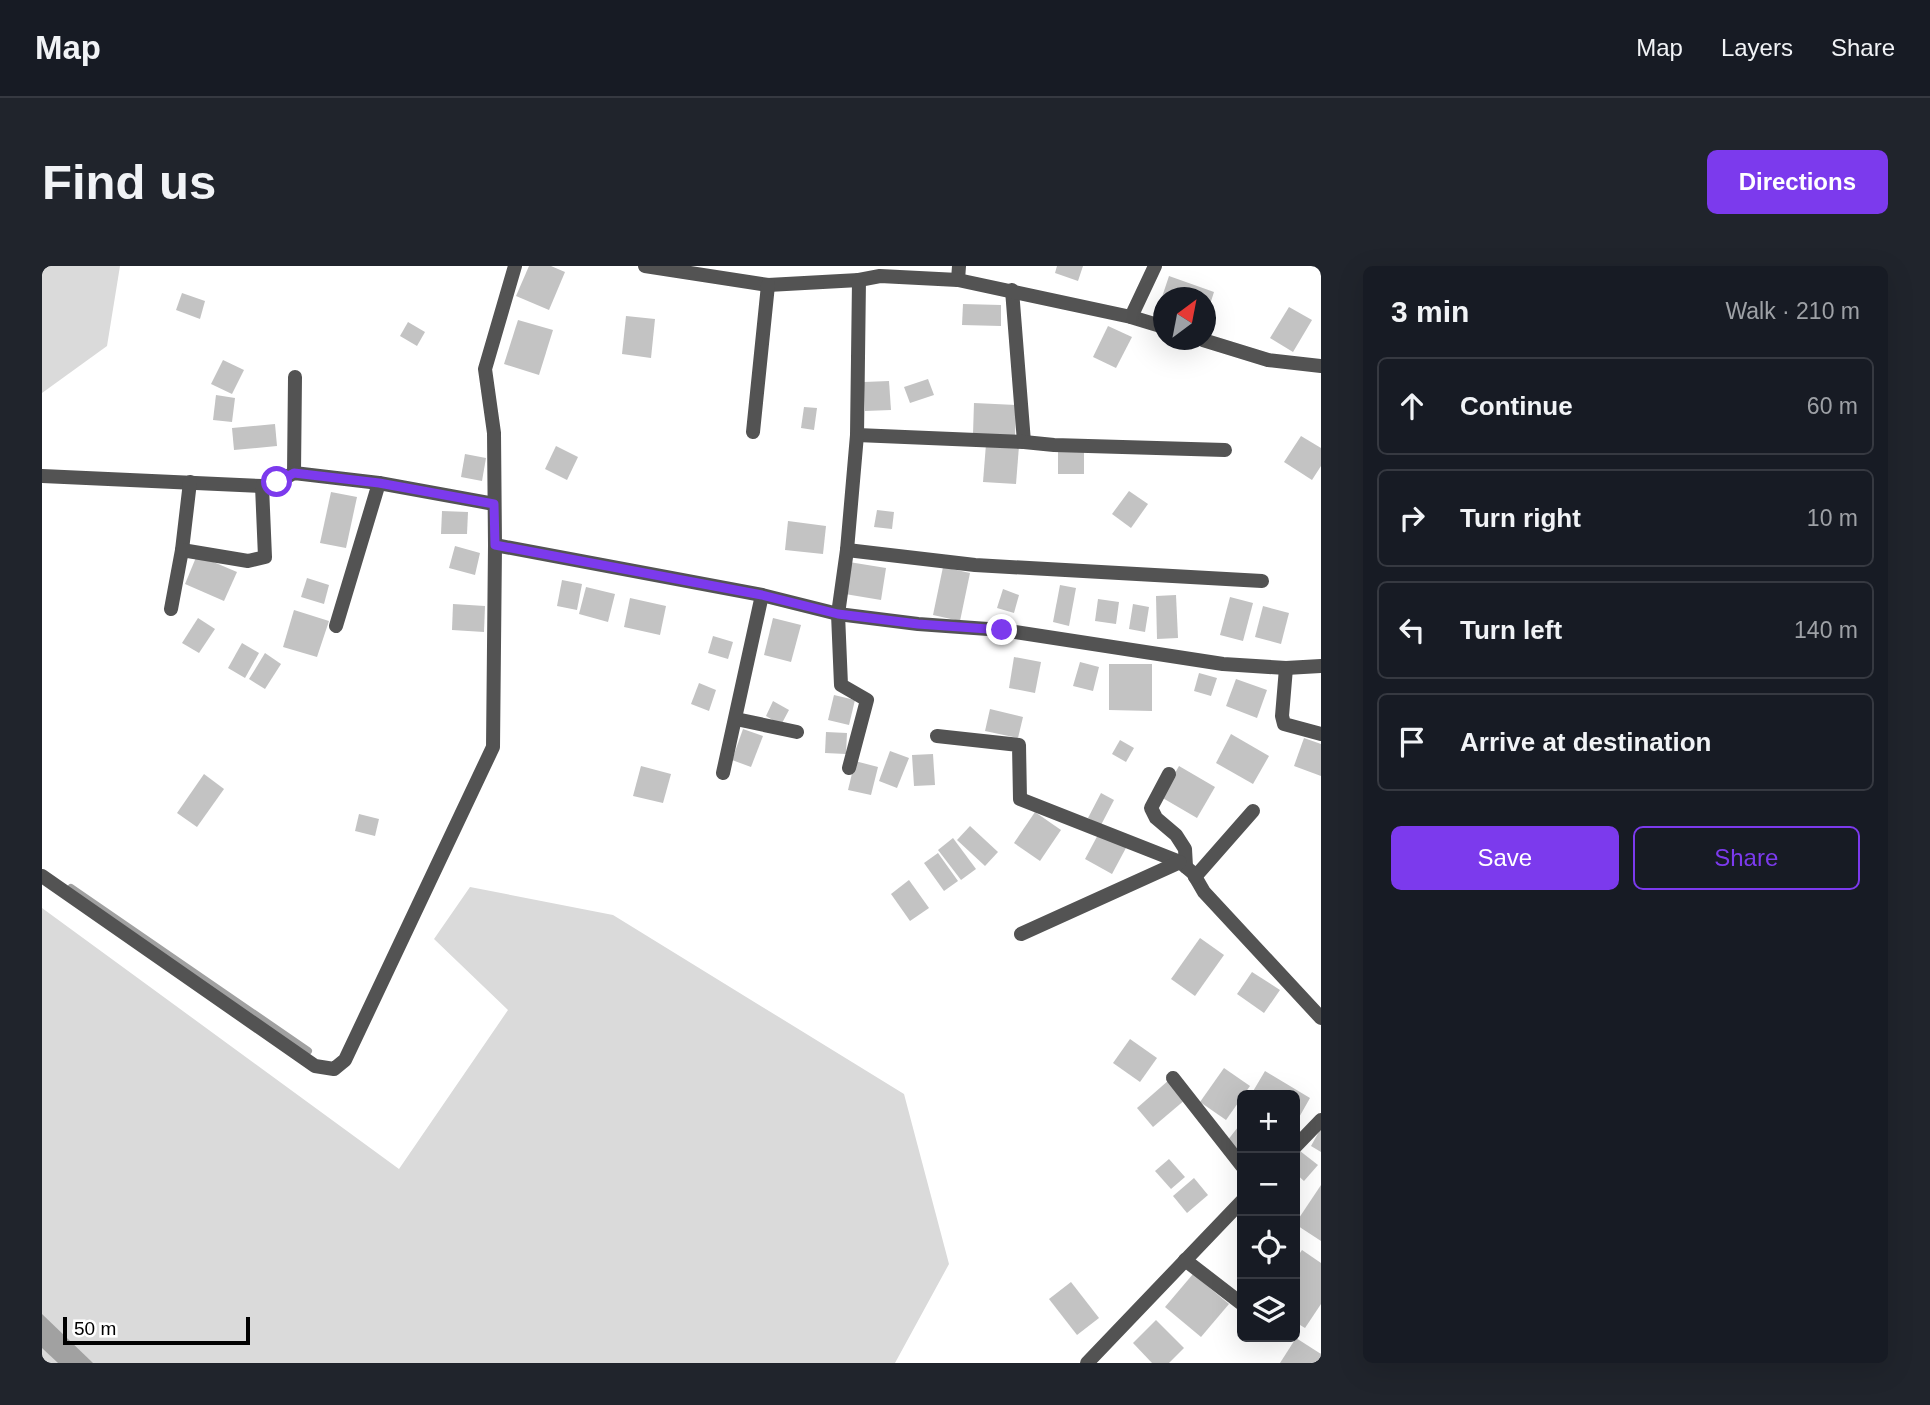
<!DOCTYPE html>
<meta charset="utf-8">
<style>
:root{--surface:#171b24;--page:#20242c;--text:#f1f3f6;--muted:#9ea1a6;--line:#363941;--accent:#7c3aed}
body{margin:0;font-family:Helvetica,sans-serif;background:var(--page);color:var(--text)}
.controls{position:absolute;right:21px;bottom:21px;display:grid;overflow:hidden;border-radius:10px;box-shadow:0 7px 28px #0002}
.controls button{width:63px;height:63px;display:grid;place-items:center;padding:0;border:0;border-bottom:2px solid var(--line);background:var(--surface);color:var(--text);font:35px sans-serif}
.compass{position:absolute;left:1111px;top:21px;width:63px;height:63px;border-radius:50%;background:var(--surface);box-shadow:0 7px 28px #0002;rotate:32deg}
.scale{position:absolute;left:21px;bottom:18px;width:187px;box-sizing:border-box;padding-left:7px;border:4px solid #000;border-top:0;font-size:19px;line-height:24px;white-space:nowrap;color:#000;-webkit-text-stroke:5px #fff;paint-order:stroke}
.stop{position:absolute;width:21px;height:21px;margin:-16px;border:5px solid #7c3aed;border-radius:50%;background:#fff}
.stop.end{background:#7c3aed;border-color:#fff;box-shadow:0 2px 7px #0008}
.list{margin:0;padding:0;list-style:none}
h2{display:flex;justify-content:space-between;align-items:center;height:91px;margin:0;padding:0 28px;font-size:30px}
h2 small{font-size:23px;font-weight:400;color:var(--muted)}
.list li{display:grid;grid-template-columns:46px 1fr auto;gap:21px;align-items:center;box-sizing:border-box;height:98px;margin:0 14px 14px;padding:0 14px;border:2px solid var(--line);border-radius:10px}
.list b{display:block;font-size:26px;white-space:nowrap}
.list em{font-size:23px;font-style:normal;color:var(--muted)}
.actions{display:flex;gap:14px;padding:21px 28px}
.actions a{flex:1;padding:16px 0;border:2px solid var(--accent);border-radius:10px;text-align:center;font-size:24px;color:var(--accent)}
.actions .main{background:var(--accent);color:#fff}
.icon{flex:none;width:38px;height:38px;fill:none;stroke:currentColor;stroke-width:2;stroke-linecap:round;stroke-linejoin:round}
.map{position:relative;flex:none;width:1279px;height:1097px;overflow:hidden;border-radius:10px}
header{display:flex;align-items:center;gap:42px;box-sizing:border-box;height:98px;padding:0 35px;background:var(--surface);border-bottom:2px solid var(--line)}
header strong{font-size:33px}
nav{display:flex;gap:38px;margin-inline-start:auto;font-size:24px}
.intro{display:flex;align-items:center;justify-content:space-between;box-sizing:border-box;height:168px;padding:0 42px}
h1{margin:0;font-size:49px}
.button{padding:18px 32px;border-radius:10px;background:var(--accent);color:#fff;font-size:24px;font-weight:700}
main{display:flex;gap:42px;padding:0 42px}
aside{flex:1;background:var(--surface);border-radius:10px;box-shadow:0 7px 28px #0002}
.map>svg:first-child{display:block}
.green{fill:#dadada}
.water{fill:#a1a1a1}
.lines{fill:none;stroke-linecap:round;stroke-linejoin:round}
.stream{stroke:#a1a1a1;stroke-width:8}
.building{fill:#c3c3c3}
.minor{stroke:#535353;stroke-width:14}
.route{stroke:#7c3aed;stroke-width:9}
</style>
<header>
<strong>Map</strong>
<nav><a>Map</a><a>Layers</a><a>Share</a></nav>
</header>
<div class="intro"><h1>Find us</h1><a class="button">Directions</a></div>
<main>
<div class="map">
<svg width="1279" height="1097" viewBox="0 0 1279 1097">
<rect width="100%" height="100%" fill="#fff"/>
<!-- green -->
<g class="green">
<polygon points="0,0 78,0 65,80 0,127"/>
<polygon points="428,621 571,649 862,828 907,998 853,1097 0,1097 0,642 357,903 466,744 392,673"/>
</g>
<!-- water -->
<polygon class="water" points="0,1048 51,1097 16,1097 0,1082"/>
<g class="lines">
<!-- stream -->
<polyline class="stream" points="29,622 266,785"/>
</g>
<!-- building -->
<g class="building">
<polygon points="487,0 509,0 523,6 507,44 474,30"/>
<polygon points="1015,0 1041,0 1036,15 1013,7"/>
<polygon points="1127,10 1172,26 1164,51 1164,32 1122,32 1122,45 1116,43"/>
<polygon points="140,27 163,35 158,53 134,44"/>
<polygon points="921,38 959,39 959,60 920,59"/>
<polygon points="1247,41 1270,54 1251,86 1228,72"/>
<polygon points="584,50 613,53 609,92 580,88"/>
<polygon points="476,54 511,64 497,109 462,98"/>
<polygon points="366,56 383,66 375,80 358,70"/>
<polygon points="1066,60 1090,71 1074,102 1051,91"/>
<polygon points="181,94 202,104 190,128 169,118"/>
<polygon points="886,113 892,129 868,137 862,121"/>
<polygon points="847,115 849,144 823,145 822,116"/>
<polygon points="174,129 193,132 190,156 171,154"/>
<polygon points="932,137 974,139 973,170 931,168"/>
<polygon points="762,141 775,142 772,164 759,162"/>
<polygon points="233,158 235,180 192,184 190,162"/>
<polygon points="1259,170 1279,182 1279,200 1270,214 1242,196"/>
<polygon points="944,178 977,180 974,218 941,216"/>
<polygon points="514,180 536,191 525,214 503,203"/>
<polygon points="1042,182 1042,208 1016,208 1016,183"/>
<polygon points="423,188 444,192 440,215 419,211"/>
<polygon points="1087,225 1106,238 1089,262 1070,248"/>
<polygon points="289,226 315,231 304,282 278,277"/>
<polygon points="835,244 852,246 850,263 832,261"/>
<polygon points="400,245 426,246 425,268 399,268"/>
<polygon points="746,255 784,260 781,288 743,284"/>
<polygon points="413,280 438,287 433,309 407,302"/>
<polygon points="155,289 195,306 182,335 143,318"/>
<polygon points="807,296 844,302 839,334 803,328"/>
<polygon points="901,301 928,307 918,355 891,349"/>
<polygon points="265,312 287,319 282,338 259,331"/>
<polygon points="520,314 540,318 535,344 515,340"/>
<polygon points="1018,319 1034,322 1027,360 1011,356"/>
<polygon points="544,321 573,328 566,356 537,348"/>
<polygon points="961,323 977,329 972,347 955,342"/>
<polygon points="1134,329 1136,372 1115,373 1114,330"/>
<polygon points="1188,331 1211,337 1201,375 1178,369"/>
<polygon points="588,332 624,340 618,369 582,361"/>
<polygon points="1056,333 1077,336 1074,358 1053,355"/>
<polygon points="411,338 443,340 442,366 410,364"/>
<polygon points="1091,338 1107,341 1103,366 1087,363"/>
<polygon points="1221,340 1247,347 1239,378 1213,371"/>
<polygon points="252,344 287,355 275,391 241,381"/>
<polygon points="156,352 173,363 157,387 140,377"/>
<polygon points="731,352 759,359 749,396 722,389"/>
<polygon points="671,370 691,376 686,393 666,387"/>
<polygon points="200,377 217,387 203,412 186,402"/>
<polygon points="223,387 239,398 223,423 207,413"/>
<polygon points="972,391 999,396 993,427 967,422"/>
<polygon points="1038,396 1057,401 1051,425 1031,420"/>
<polygon points="1067,398 1110,398 1110,445 1067,444"/>
<polygon points="1157,407 1175,412 1169,430 1152,425"/>
<polygon points="1194,413 1225,424 1215,452 1184,440"/>
<polygon points="657,417 674,424 667,445 649,438"/>
<polygon points="792,429 813,434 807,459 786,454"/>
<polygon points="731,435 747,444 739,459 724,450"/>
<polygon points="948,443 981,451 976,472 943,465"/>
<polygon points="701,463 721,470 709,501 690,494"/>
<polygon points="784,466 805,467 804,488 783,487"/>
<polygon points="1189,468 1227,490 1211,518 1174,497"/>
<polygon points="1262,472 1279,478 1279,510 1252,500"/>
<polygon points="1078,474 1092,482 1084,496 1070,488"/>
<polygon points="848,485 867,492 855,522 837,515"/>
<polygon points="891,488 893,519 872,520 870,489"/>
<polygon points="813,495 836,501 829,529 806,524"/>
<polygon points="599,500 629,508 621,537 591,530"/>
<polygon points="1137,500 1173,521 1155,552 1119,531"/>
<polygon points="162,508 182,523 155,561 135,547"/>
<polygon points="1059,527 1072,534 1059,559 1046,552"/>
<polygon points="993,546 1019,564 998,595 972,577"/>
<polygon points="317,548 337,553 333,570 313,565"/>
<polygon points="928,560 956,586 943,600 915,574"/>
<polygon points="1058,565 1085,580 1070,608 1043,593"/>
<polygon points="911,572 934,603 919,614 896,584"/>
<polygon points="896,587 916,615 902,625 882,597"/>
<polygon points="867,614 887,642 868,655 849,628"/>
<polygon points="1158,672 1182,689 1153,730 1129,713"/>
<polygon points="1210,706 1238,724 1222,747 1195,728"/>
<polygon points="1088,773 1115,792 1098,816 1071,797"/>
<polygon points="1182,802 1208,820 1184,854 1158,836"/>
<polygon points="1223,805 1268,832 1255,855 1253,853 1253,829 1213,829 1210,827"/>
<polygon points="1127,814 1144,833 1111,861 1095,842"/>
<polygon points="1200,856 1200,887 1185,875"/>
<polygon points="1279,862 1279,886 1269,880"/>
<polygon points="1258,885 1276,899 1262,915 1253,907 1253,891"/>
<polygon points="1127,893 1143,911 1129,923 1113,905"/>
<polygon points="1152,912 1166,929 1145,947 1131,930"/>
<polygon points="1279,919 1279,975 1253,958"/>
<polygon points="1260,984 1279,997 1279,1038 1263,1062 1253,1056 1253,994"/>
<polygon points="1151,1008 1187,1038 1159,1071 1123,1041"/>
<polygon points="1029,1016 1057,1052 1035,1069 1007,1033"/>
<polygon points="1114,1054 1142,1082 1127,1097 1110,1097 1091,1077"/>
<polygon points="1254,1072 1279,1088 1279,1097 1238,1097"/>
</g>
<g class="lines">
<!-- minor -->
<g class="minor">
<polyline points="603,0 726,19 817,14"/>
<polyline points="916,14 917,0"/>
<polyline points="970,24 982,176"/>
<polyline points="1089,51 1122,61"/>
<polyline points="1161,74 1226,94 1279,100"/>
<polyline points="711,166 726,19"/>
<polyline points="815,169 982,176 1012,179 1183,184"/>
<polyline points="252,207 253,111"/>
<polyline points="0,210 220,220 235,216 252,207 337,217 452,238"/>
<polyline points="453,279 720,329 796,348 876,358 960,364 1181,398 1244,402 1279,400"/>
<polyline points="140,284 148,216"/>
<polyline points="805,284 933,299 1220,315"/>
<polyline points="129,343 140,284 206,295 223,291 220,220"/>
<polyline points="294,360 337,217"/>
<polyline points="1244,402 1240,450 1242,458 1279,468"/>
<polyline points="694,453 755,466"/>
<polyline points="895,470 977,479 978,533 1138,596 1151,607 1162,626 1279,752"/>
<polyline points="807,502 825,434 799,419 796,348 805,284 815,169 817,14 838,10 916,14 1089,51 1113,0"/>
<polyline points="681,507 720,329"/>
<polyline points="1127,508 1109,542 1114,552 1134,569 1143,583 1144,601"/>
<polyline points="0,610 273,800 292,803 303,794 451,481 453,279 452,167 443,103 473,0"/>
<polyline points="1153,611 1211,545"/>
<polyline points="979,668 1138,596"/>
<polyline points="1131,812 1200,900"/>
<polyline points="1253,881 1279,854"/>
<polyline points="1143,994 1200,1038"/>
<polyline points="1045,1097 1200,935"/>
</g>
</g>
<g class="lines">
<!-- route -->
<polyline class="route" points="235,216 252,207 337,217 452,238 453,279 720,329 796,348 876,358 960,364"/>
</g>
</svg>
<div class="controls">
<button>+</button>
<button>−</button>
<button><svg class="icon" aria-label="locate" viewBox="0 0 24 24"><circle cx="12" cy="12" r="6"/><path d="M12 2v4M12 18v4M2 12h4M18 12h4"/></svg></button>
<button><svg class="icon" aria-label="layers" viewBox="0 0 24 24"><path d="M12 4l9 5-9 5-9-5zM3 14l9 5 9-5"/></svg></button>
</div>
<svg class="compass" viewBox="-18 -18 36 36"><path d="M0-13l5 13h-10z" fill="#e53935"/><path d="M0 13l5-13h-10z" fill="#9ea1a6"/></svg>
<div class="scale">50 m</div>
<div class="stop" style="left:235px;top:216px"></div>
<div class="stop end" style="left:960px;top:364px"></div>
</div>
<aside>
<h2>3 min<small>Walk · 210 m</small></h2>
<ul class="list">
<li><svg class="icon" aria-label="ahead" viewBox="0 0 24 24"><path d="M12 20V5M6 11l6-6 6 6"/></svg><div><b>Continue</b></div><em>60 m</em></li>
<li><svg class="icon" aria-label="right" viewBox="0 0 24 24"><path d="M7 20v-9h11M14 6l5 5-5 5"/></svg><div><b>Turn right</b></div><em>10 m</em></li>
<li><svg class="icon" aria-label="left" viewBox="0 0 24 24"><path d="M17 20v-9H6M10 6l-5 5 5 5"/></svg><div><b>Turn left</b></div><em>140 m</em></li>
<li><svg class="icon" aria-label="arrive" viewBox="0 0 24 24"><path d="M6 21V4h12l-3 4 3 4H6"/></svg><div><b>Arrive at destination</b></div></li>
</ul>
<div class="actions"><a class="main">Save</a><a>Share</a></div>
</aside>
</main>
